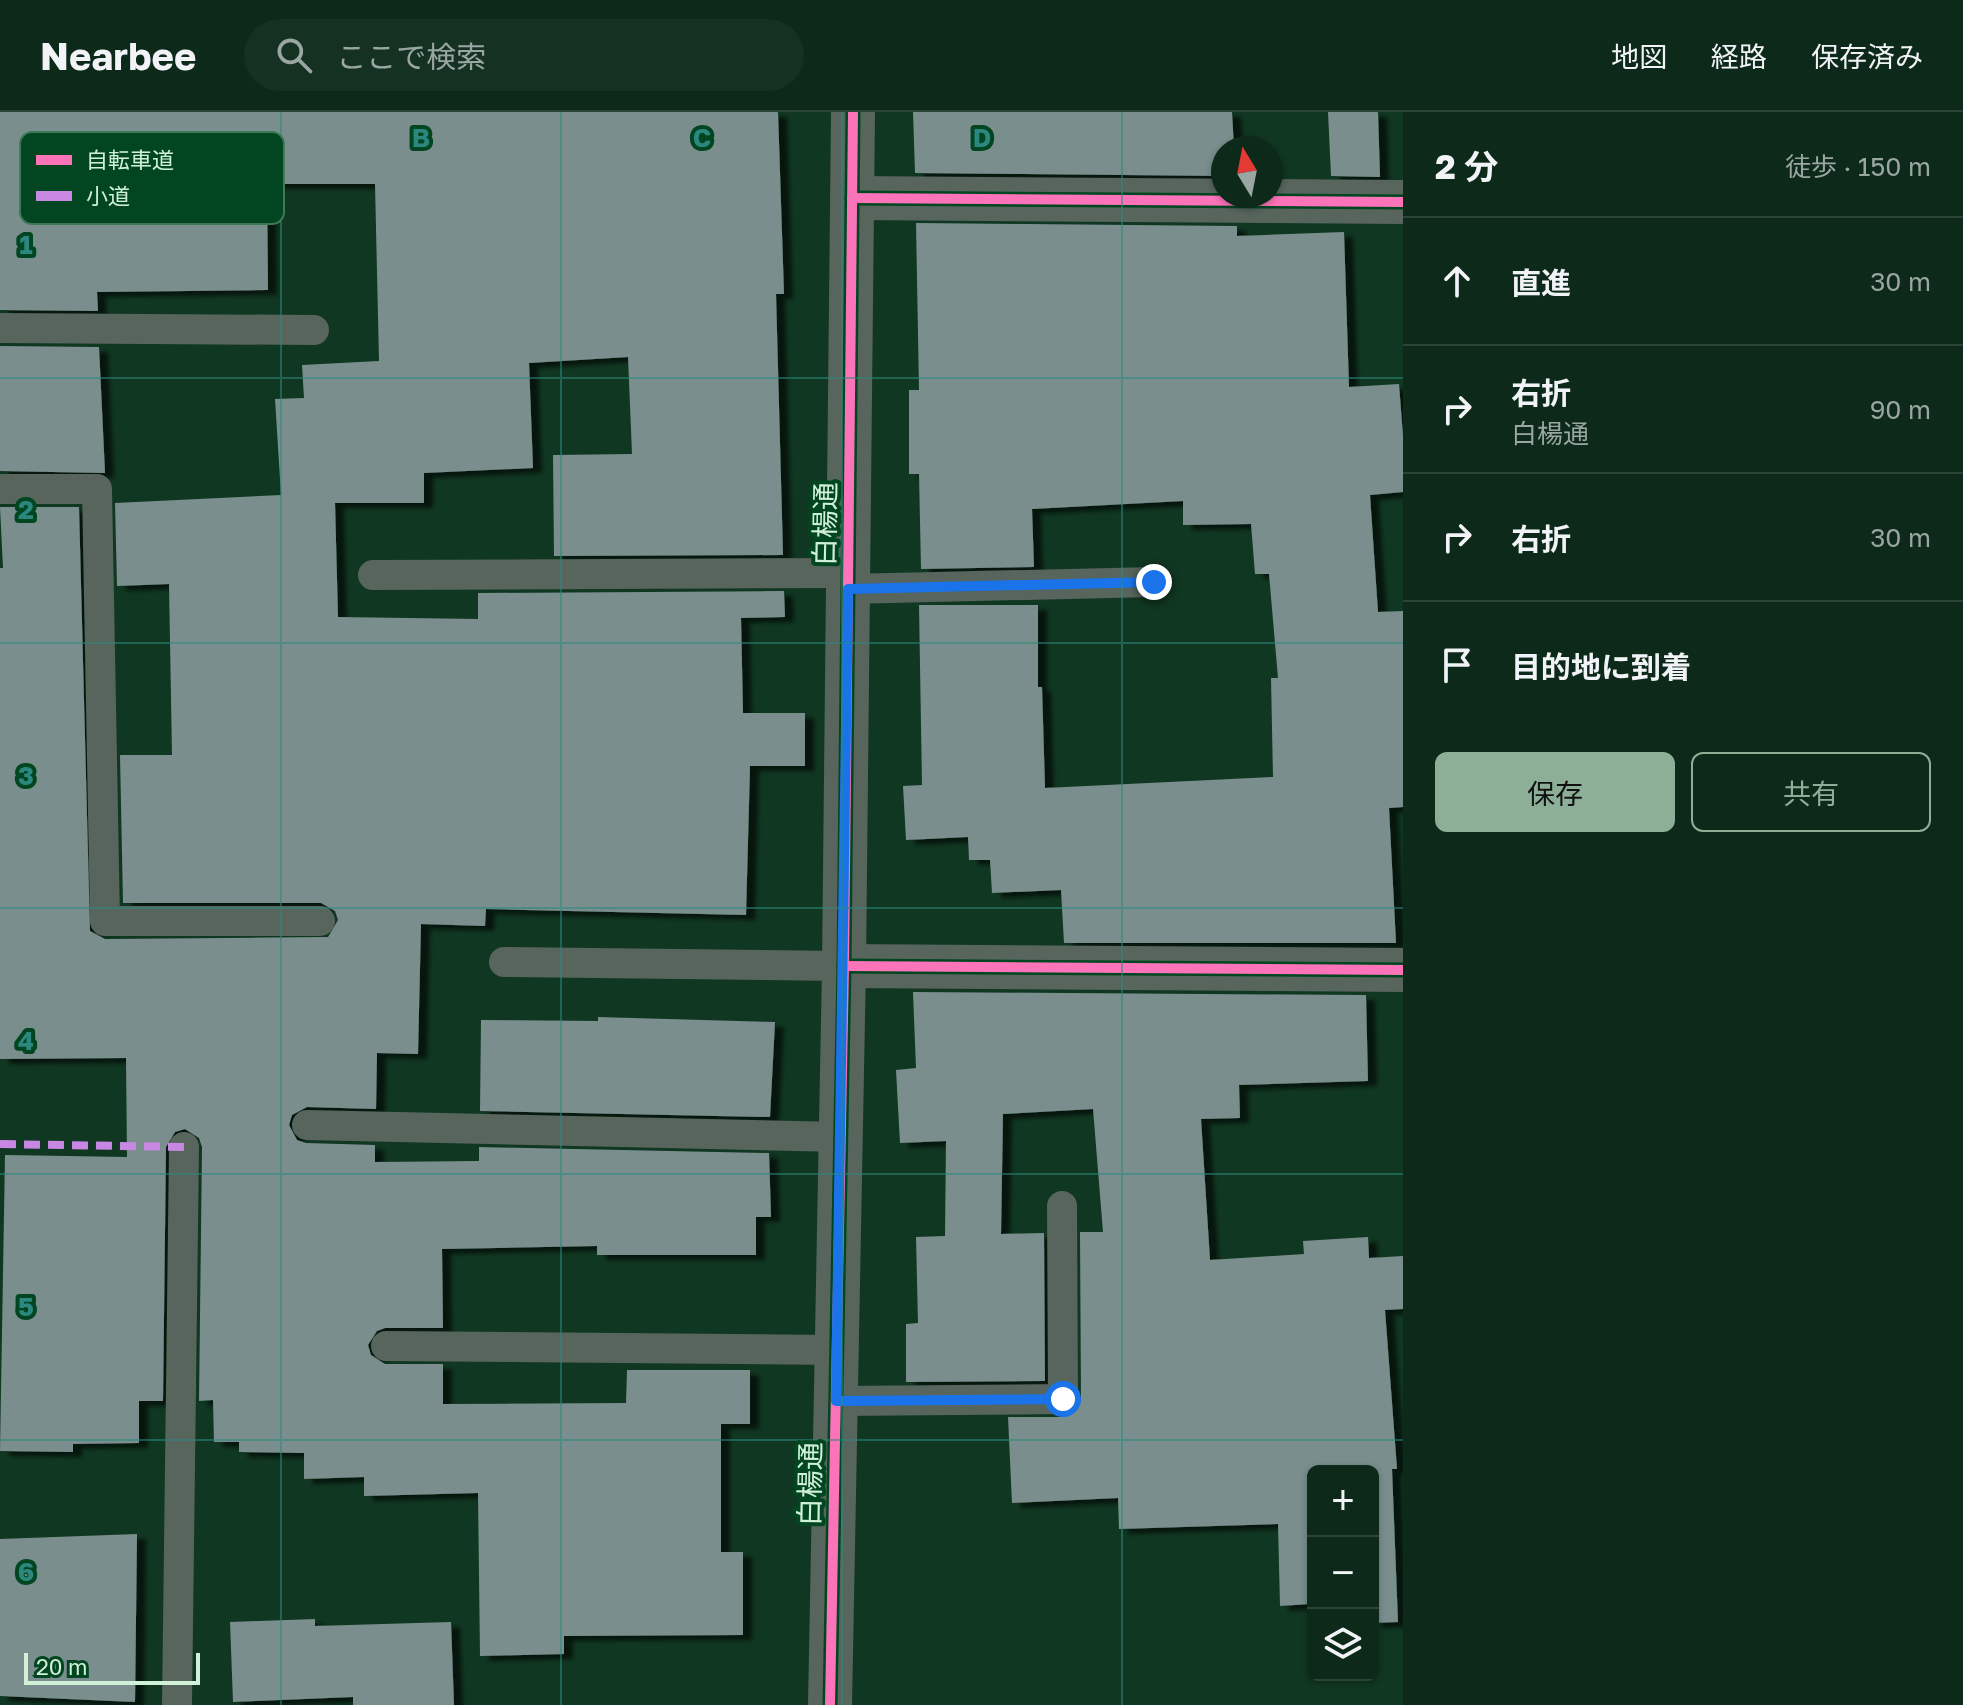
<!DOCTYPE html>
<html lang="ja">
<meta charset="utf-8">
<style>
:root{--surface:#0c2919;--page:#153122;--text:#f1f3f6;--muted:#9aa6a2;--line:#2c4538;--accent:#8daf98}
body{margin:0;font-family:"Golos Text","Noto Sans JP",sans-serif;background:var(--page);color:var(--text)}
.controls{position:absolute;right:24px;bottom:24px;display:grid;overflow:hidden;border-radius:12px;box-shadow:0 2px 6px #0004}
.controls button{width:72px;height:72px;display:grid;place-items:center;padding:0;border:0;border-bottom:2px solid var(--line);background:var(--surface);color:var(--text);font:40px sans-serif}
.compass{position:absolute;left:1211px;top:24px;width:72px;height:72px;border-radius:50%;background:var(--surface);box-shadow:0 2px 6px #0004;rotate:350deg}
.scale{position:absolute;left:24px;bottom:20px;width:176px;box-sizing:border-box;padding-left:8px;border:4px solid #d1f0d8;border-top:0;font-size:22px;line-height:28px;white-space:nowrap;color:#d1f0d8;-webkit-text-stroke:6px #014620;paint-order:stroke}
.stop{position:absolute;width:24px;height:24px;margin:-18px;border:6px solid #1a73e8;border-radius:50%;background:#fff}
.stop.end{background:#1a73e8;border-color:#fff;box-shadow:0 2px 8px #0008}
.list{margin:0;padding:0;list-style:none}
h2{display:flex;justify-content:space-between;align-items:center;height:104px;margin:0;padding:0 32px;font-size:34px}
h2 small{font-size:26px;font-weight:400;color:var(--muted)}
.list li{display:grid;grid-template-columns:52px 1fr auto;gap:24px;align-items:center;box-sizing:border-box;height:128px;padding:0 32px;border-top:2px solid var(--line)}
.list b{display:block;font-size:30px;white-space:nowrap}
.list p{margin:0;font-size:26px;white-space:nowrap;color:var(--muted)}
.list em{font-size:26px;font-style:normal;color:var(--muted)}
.actions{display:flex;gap:16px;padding:24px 32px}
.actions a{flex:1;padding:18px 0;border:2px solid var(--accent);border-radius:12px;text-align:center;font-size:28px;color:var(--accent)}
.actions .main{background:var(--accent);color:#111}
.icon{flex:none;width:44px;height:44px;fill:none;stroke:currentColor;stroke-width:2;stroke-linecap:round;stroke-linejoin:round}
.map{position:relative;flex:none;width:1403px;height:1593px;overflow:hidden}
header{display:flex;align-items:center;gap:48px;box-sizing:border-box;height:112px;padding:0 40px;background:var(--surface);border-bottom:2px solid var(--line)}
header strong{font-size:38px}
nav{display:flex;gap:44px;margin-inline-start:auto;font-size:28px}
.search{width:560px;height:72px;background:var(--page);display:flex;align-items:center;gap:20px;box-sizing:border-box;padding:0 28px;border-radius:44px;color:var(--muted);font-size:30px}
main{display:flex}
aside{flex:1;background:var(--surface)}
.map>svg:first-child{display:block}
.building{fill:#7a8e8e;filter:url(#shadow)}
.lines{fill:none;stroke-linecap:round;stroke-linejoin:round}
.service{stroke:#57655c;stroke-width:30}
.minor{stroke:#57655c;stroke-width:44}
.quiet{stroke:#c787e3;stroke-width:8;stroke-dasharray:16 8;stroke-linecap:butt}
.cycleway-casing{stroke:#014620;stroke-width:15}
.cycleway{stroke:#fb73b8;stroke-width:10}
.route{stroke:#1a73e8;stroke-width:10}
.grid{fill:none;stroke:#2c887e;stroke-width:2;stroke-opacity:0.55}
.labels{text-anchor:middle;stroke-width:8;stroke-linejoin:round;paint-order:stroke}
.street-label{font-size:28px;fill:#d1f0d8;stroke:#014620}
.key{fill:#014620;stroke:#3f7957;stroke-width:2}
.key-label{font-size:22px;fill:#d1f0d8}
.grid-label{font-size:26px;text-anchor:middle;font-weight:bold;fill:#2c887e;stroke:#014620;stroke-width:8;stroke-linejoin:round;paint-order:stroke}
</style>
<header>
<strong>Nearbee</strong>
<div class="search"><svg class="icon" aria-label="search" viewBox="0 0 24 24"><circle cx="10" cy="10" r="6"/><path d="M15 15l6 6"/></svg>ここで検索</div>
<nav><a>地図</a><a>経路</a><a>保存済み</a></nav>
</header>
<main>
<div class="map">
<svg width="1403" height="1593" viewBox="0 0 1403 1593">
<defs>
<filter id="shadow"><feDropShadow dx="9" dy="5" stdDeviation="2" flood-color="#0009"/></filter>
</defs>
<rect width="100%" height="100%" fill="#103721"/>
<!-- building -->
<g class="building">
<polygon points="0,0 778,0 784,182 776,182 783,443 554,444 553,343 632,342 628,245 529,251 533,356 424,361 424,391 335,391 338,505 478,507 478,481 784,479 785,505 741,506 743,601 805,601 805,654 750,654 746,803 486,797 485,814 421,812 418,942 377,941 376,997 307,995 292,1003 289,1013 297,1028 306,1031 375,1033 375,1050 479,1049 479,1035 769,1041 771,1105 756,1105 756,1143 597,1143 597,1134 442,1137 443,1216 385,1216 377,1219 368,1233 371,1243 385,1252 443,1252 443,1292 626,1291 627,1258 750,1258 750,1312 721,1312 721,1440 743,1440 743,1523 564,1524 564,1542 480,1544 478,1381 364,1384 364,1365 304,1367 304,1341 239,1340 239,1330 214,1330 213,1288 199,1289 202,1035 199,1026 185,1017 175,1020 166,1035 163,1289 139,1289 139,1331 73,1332 73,1340 0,1339 5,1043 127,1045 126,946 0,947 0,456 3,456 0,395 79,395 90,819 105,827 328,825 338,808 335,799 321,791 123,791 120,643 172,643 169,472 117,474 115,391 281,383 275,287 304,286 302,253 379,249 375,72 267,72 268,178 97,180 98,199 0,198"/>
<polygon points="913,0 1232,0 1234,36 1223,36 1223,64 915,61"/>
<polygon points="1328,0 1378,0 1380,65 1331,64"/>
<polygon points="916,111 1237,114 1237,124 1344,120 1349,275 1399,272 1403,324 1403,380 1370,383 1378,500 1403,499 1403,695 1389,696 1396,831 1064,831 1061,778 992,781 990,748 969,748 968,725 906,728 903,674 922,673 919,493 1038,493 1038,575 1042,575 1045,676 1273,665 1271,566 1278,566 1269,462 1255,462 1251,412 1183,413 1183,389 1032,397 1034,455 921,457 919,362 909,362 909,278 919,278"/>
<polygon points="0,234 99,235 105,361 0,359"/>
<polygon points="913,880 1366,883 1368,969 1239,973 1240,1006 1201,1007 1210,1148 1304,1142 1303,1129 1368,1125 1369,1146 1403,1144 1403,1197 1385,1198 1397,1357 1392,1357 1398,1510 1373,1511 1373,1359 1313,1359 1313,1513 1310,1492 1280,1494 1278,1412 1119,1417 1118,1386 1012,1391 1008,1305 1064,1305 1078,1297 1081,1288 1080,1120 1103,1120 1093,997 1003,1002 1001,1122 1044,1121 1045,1269 906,1270 906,1212 918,1211 916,1125 945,1124 946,1029 900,1031 896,958 916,956"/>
<polygon points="598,905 775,910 770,1005 480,999 481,908 598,909"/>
<polygon points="137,1422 135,1590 0,1584 0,1427"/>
<polygon points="315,1507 315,1514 451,1510 454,1593 353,1593 353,1585 233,1590 230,1510"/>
</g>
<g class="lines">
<!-- service -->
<g class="service">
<polyline points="0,216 314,218"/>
<polyline points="0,377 97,377 105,809 320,809"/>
<polyline points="373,463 848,461"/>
<polyline points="848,477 1154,470"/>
<polyline points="504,850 844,854"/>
<polyline points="307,1013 841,1025"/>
<polyline points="386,1234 837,1238"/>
<polyline points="836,1289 1063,1287 1062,1094"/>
<polyline points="177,1593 184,1035"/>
</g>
<!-- minor -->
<g class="minor">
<polyline points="852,86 1403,90"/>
<polyline points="844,854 1403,858"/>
<polyline points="830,1593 844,854 853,0"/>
</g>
<!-- quiet -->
<polyline class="quiet" points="0,1032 184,1035"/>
<defs>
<g id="cycleway">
<polyline points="852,86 1403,90"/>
<polyline points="844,854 1403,858"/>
<polyline points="830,1593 844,854 853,0"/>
</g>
</defs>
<!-- cycleway casing -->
<use href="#cycleway" class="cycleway-casing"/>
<!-- cycleway -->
<use href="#cycleway" class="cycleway"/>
</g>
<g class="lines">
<!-- route -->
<polyline class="route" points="1063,1287 836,1289 848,477 1154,470"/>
</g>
<!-- grid -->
<path class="grid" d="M281,0V1593M561,0V1593M842,0V1593M1122,0V1593M0,266H1403M0,531H1403M0,796H1403M0,1062H1403M0,1328H1403"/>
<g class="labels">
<!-- street labels -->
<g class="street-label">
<text transform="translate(825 412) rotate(-89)" y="10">白楊通</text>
<text transform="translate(810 1372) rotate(-89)" y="10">白楊通</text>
</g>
</g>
<!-- legend -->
<rect x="20" y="20" width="264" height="92" rx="12" class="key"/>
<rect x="36" y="43" width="36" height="10" fill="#fb73b8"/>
<rect x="36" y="79" width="36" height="10" fill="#c787e3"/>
<g class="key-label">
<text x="86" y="56">自転車道</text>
<text x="86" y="92">小道</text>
</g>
<g class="grid-label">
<text x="421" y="35">B</text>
<text x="702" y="35">C</text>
<text x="982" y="35">D</text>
<text x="26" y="142">1</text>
<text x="26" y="407">2</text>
<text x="26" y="673">3</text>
<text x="26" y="938">4</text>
<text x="26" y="1204">5</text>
<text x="26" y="1469">6</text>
</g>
</svg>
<div class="controls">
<button>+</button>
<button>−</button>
<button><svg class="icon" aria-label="layers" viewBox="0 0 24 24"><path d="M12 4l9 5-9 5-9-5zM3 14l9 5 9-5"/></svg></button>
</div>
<svg class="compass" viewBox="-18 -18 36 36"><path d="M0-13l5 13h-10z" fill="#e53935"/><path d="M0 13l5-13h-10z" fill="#9aa6a2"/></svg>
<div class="scale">20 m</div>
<div class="stop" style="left:1063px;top:1287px"></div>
<div class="stop end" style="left:1154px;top:470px"></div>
</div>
<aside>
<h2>2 分<small>徒歩 · 150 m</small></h2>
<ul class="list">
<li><svg class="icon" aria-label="ahead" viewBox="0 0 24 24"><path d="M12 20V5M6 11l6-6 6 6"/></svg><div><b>直進</b></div><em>30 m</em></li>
<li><svg class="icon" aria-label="right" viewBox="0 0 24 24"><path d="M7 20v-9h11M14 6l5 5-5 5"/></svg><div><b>右折</b><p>白楊通</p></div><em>90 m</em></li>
<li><svg class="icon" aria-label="right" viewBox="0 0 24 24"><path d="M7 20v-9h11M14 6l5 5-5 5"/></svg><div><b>右折</b></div><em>30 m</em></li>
<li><svg class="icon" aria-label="arrive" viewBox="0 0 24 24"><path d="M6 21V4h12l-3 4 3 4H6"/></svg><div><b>目的地に到着</b></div></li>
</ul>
<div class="actions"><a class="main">保存</a><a>共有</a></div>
</aside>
</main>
